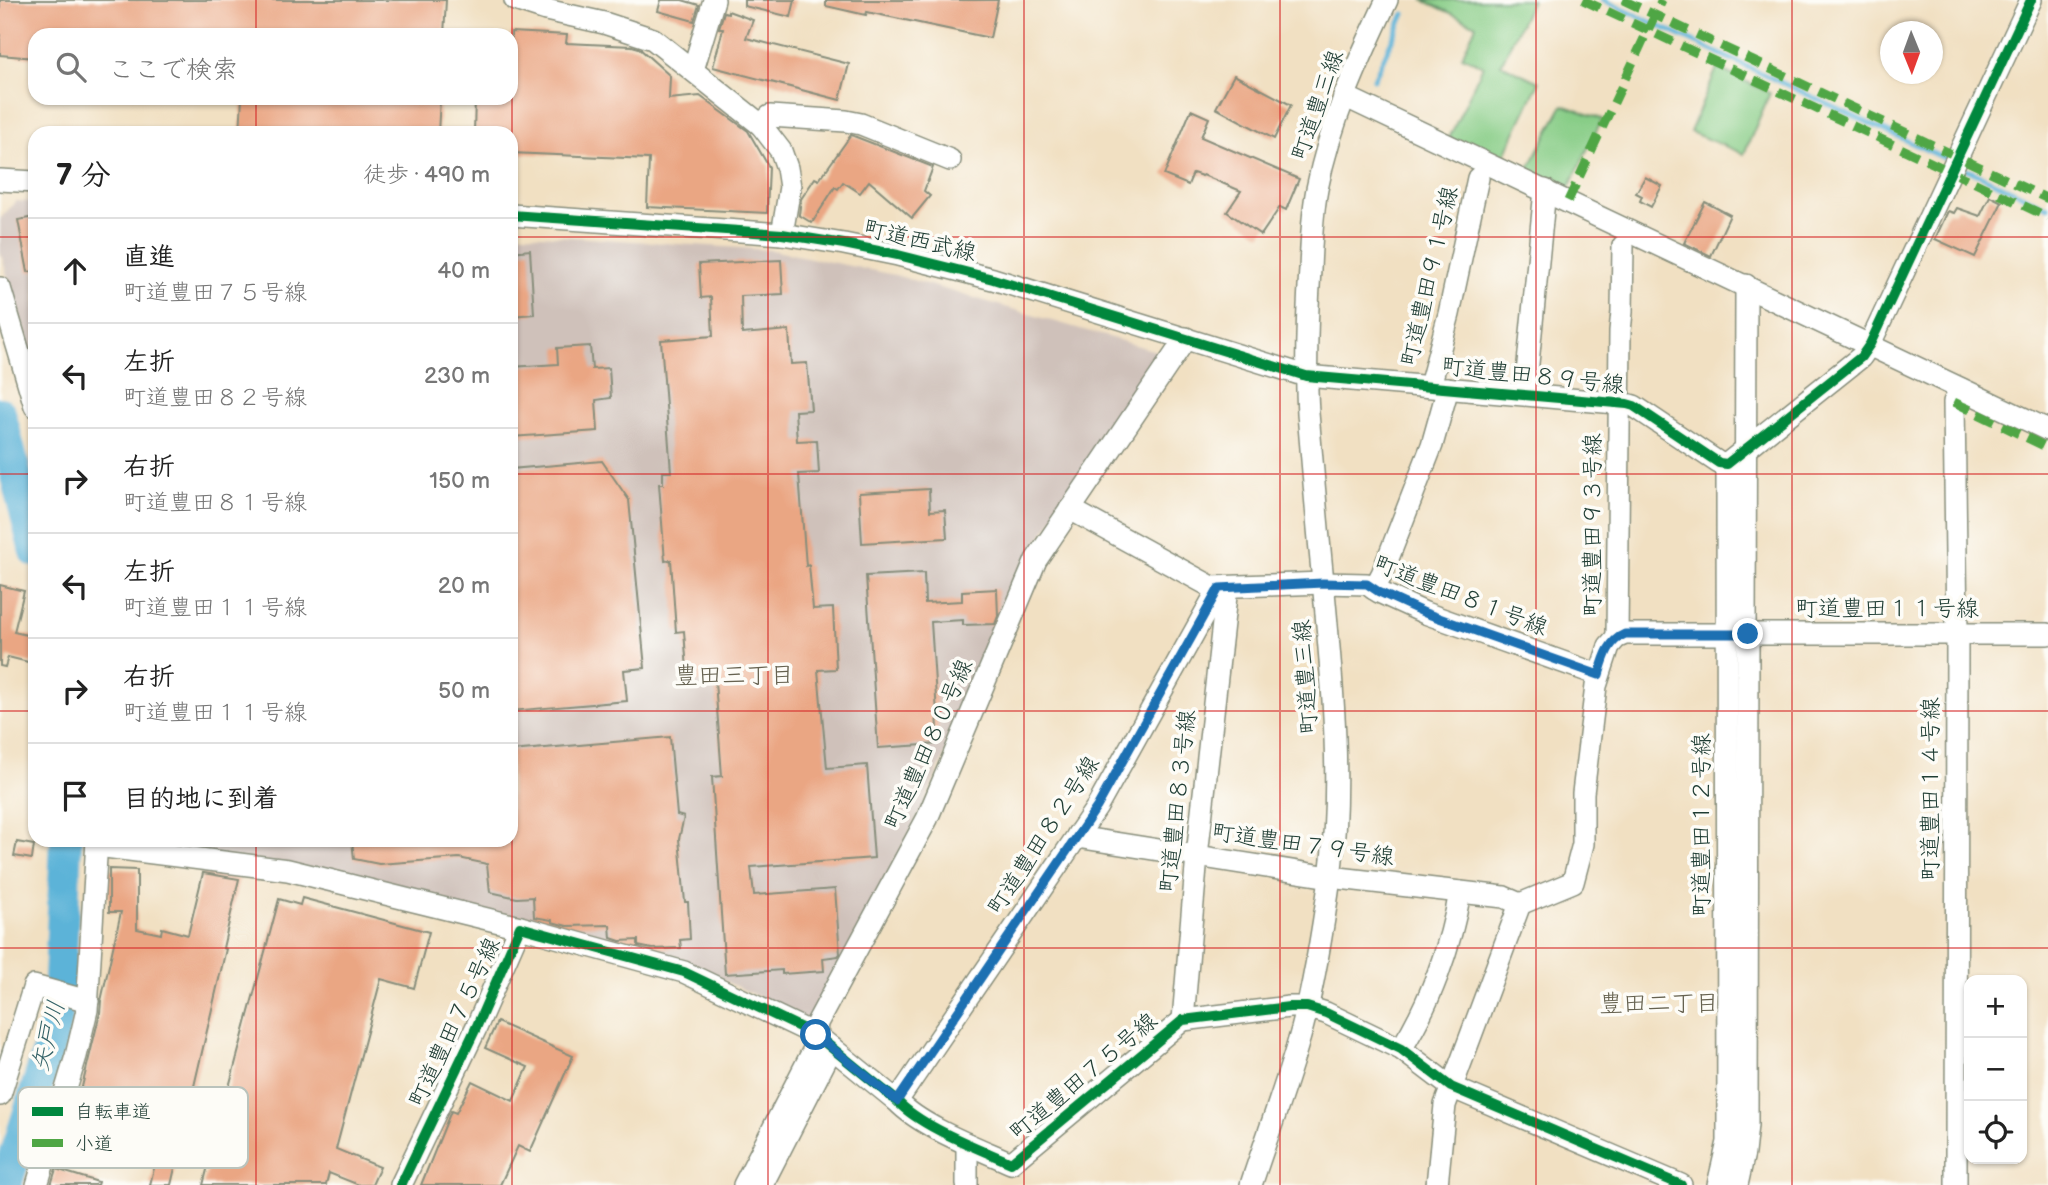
<!DOCTYPE html>
<html lang="ja">
<meta charset="utf-8">
<style>
:root{--surface:#fff;--page:#f2f2f2;--text:#222;--muted:#767676;--line:#e0e0e0}
body{margin:0;font-family:"Balsamiq Sans","Klee One",sans-serif;background:var(--page);color:var(--text)}
.controls{position:absolute;right:21px;bottom:21px;display:grid;overflow:hidden;border-radius:14px;box-shadow:0 2px 5px #0004}
.controls button{width:63px;height:63px;display:grid;place-items:center;padding:0;border:0;border-bottom:2px solid var(--line);background:var(--surface);color:var(--text);font:35px sans-serif}
.compass{position:absolute;left:1880px;top:21px;width:63px;height:63px;border-radius:50%;background:var(--surface);box-shadow:0 2px 5px #0004;rotate:179deg}
.stop{position:absolute;width:21px;height:21px;margin:-16px;border:5px solid #1f6fb2;border-radius:50%;background:#fff}
.stop.end{background:#1f6fb2;border-color:#fff;box-shadow:0 2px 7px #0008}
.list{margin:0;padding:0;list-style:none}
h2{display:flex;justify-content:space-between;align-items:center;height:91px;margin:0;padding:0 28px;font-size:30px}
h2 small{font-size:23px;font-weight:400;color:var(--muted)}
.list li{display:grid;grid-template-columns:46px 1fr auto;gap:21px;align-items:center;box-sizing:border-box;height:105px;padding:0 28px;border-top:2px solid var(--line)}
.list b{display:block;font-size:26px;white-space:nowrap}
.list p{margin:0;font-size:23px;white-space:nowrap;color:var(--muted)}
.list em{font-size:23px;font-style:normal;color:var(--muted)}
.icon{flex:none;width:38px;height:38px;fill:none;stroke:currentColor;stroke-width:2;stroke-linecap:round;stroke-linejoin:round}
.map{position:relative;flex:none;width:2048px;height:1185px;overflow:hidden}
.search{position:absolute;background:var(--surface);box-shadow:0 2px 5px #0004;left:28px;top:28px;width:490px;height:77px;display:flex;align-items:center;gap:18px;box-sizing:border-box;padding:0 24px;border-radius:21px;color:var(--muted);font-size:26px}
.panel{position:absolute;background:var(--surface);box-shadow:0 2px 5px #0004;left:28px;top:126px;width:490px;height:721px;border-radius:21px}
.map>svg:first-child{display:block}
.industrial{fill:#cfc1ba}
.green{fill:#88cd87;stroke:#54855e;stroke-width:2}
.lines{fill:none;stroke-linecap:round;stroke-linejoin:round}
.stream{stroke:#5bb3d8;stroke-width:5}
.river{stroke:#5bb3d8;stroke-width:32}
.building{fill:#eaa683}
.minor-casing{stroke:#888e7b;stroke-width:24}
.minor{stroke:#fff;stroke-width:21}
.quiet{stroke:#4fa644;stroke-width:9;stroke-dasharray:18 9;stroke-linecap:butt}
.cycleway-casing{stroke:#fdfcf7;stroke-width:15}
.cycleway{stroke:#00873e;stroke-width:10}
.route{stroke:#1f6fb2;stroke-width:9}
.grid{fill:none;stroke:#d62828;stroke-width:2;stroke-opacity:0.55}
.labels{text-anchor:middle;stroke-width:7;stroke-linejoin:round;paint-order:stroke}
.street-label{font-size:23px;fill:#1f3d34;stroke:#fdfcf7}
.neighbourhood-label{font-size:24px;fill:#666250;stroke:#fdfcf7}
.water-label{font-size:24px;font-style:italic;fill:#316065;stroke:#fdfcf7}
.key{fill:#fdfcf7;stroke:#bac3bc;stroke-width:2}
.key-label{font-size:19px;fill:#1f3d34}
</style>
<div class="map">
<svg width="2048" height="1185" viewBox="0 0 2048 1185">
<rect width="100%" height="100%" fill="#fdfcf7"/>
<filter id="ink" filterUnits="userSpaceOnUse"><feTurbulence type="fractalNoise" baseFrequency=".0143" numOctaves="2"/><feDisplacementMap in="SourceGraphic" scale="14" xChannelSelector="R" yChannelSelector="G"/><feConvolveMatrix kernelMatrix="1 2 1 2 8 2 1 2 1" color-interpolation-filters="sRGB"/></filter>
<filter id="wash" filterUnits="userSpaceOnUse"><feTurbulence type="fractalNoise" baseFrequency=".00686" numOctaves="4" result="noise"/><feDisplacementMap in="SourceGraphic" scale="28" xChannelSelector="R" yChannelSelector="G"/><feGaussianBlur stdDeviation="1.57" result="paint"/><feColorMatrix in="noise" values="0 0 0 0 0 0 0 0 0 0 0 0 0 0 0 0 0 1.4 0 .05"/><feComposite in="paint" operator="in"/></filter>
<g filter="url(#wash)">
<rect width="100%" height="100%" fill="#f1e0c2"/>
<!-- industrial -->
<g class="industrial">
<polygon points="16,201 35,202 35,370 0,251 0,219"/>
<polygon points="511,233 771,250 895,275 1163,353 1032,551 920,813 811,1021 694,967 121,840 511,840"/>
</g>
<!-- green -->
<g class="green">
<polygon points="1423,0 1532,0 1501,64 1539,82 1501,163 1449,138 1483,66 1462,56 1476,25"/>
<polygon points="1717,68 1770,93 1744,154 1690,132"/>
<polygon points="1563,105 1602,119 1566,194 1525,175"/>
</g>
<g class="lines">
<!-- stream -->
<g class="stream">
<polyline points="1603,0 1946,159 1948,155"/>
<polyline points="1374,79 1404,14"/>
<polyline points="1964,168 2048,207"/>
</g>
<!-- river -->
<g class="river">
<polyline points="0,413 35,551"/>
<polyline points="6,1185 52,1039 59,1004 66,840"/>
</g>
</g>
<g id="blocks">
<!-- building -->
<g class="building">
<polygon points="0,0 446,0 444,35 35,35 35,58 0,55"/>
<polygon points="661,0 682,0 699,5 694,21 658,11"/>
<polygon points="744,0 795,0 791,17 744,6"/>
<polygon points="826,0 998,0 990,38 867,12 866,15 826,6"/>
<polygon points="728,11 753,20 746,38 849,64 840,100 713,67 723,29 719,28 724,12 728,13"/>
<polygon points="511,32 567,35 566,43 632,46 639,48 670,76 669,99 700,96 748,131 769,167 767,213 647,207 649,159 511,153 511,133 474,133 475,98 511,98"/>
<polygon points="1234,75 1291,105 1274,139 1216,108"/>
<polygon points="242,98 440,98 438,133 240,133"/>
<polygon points="1191,110 1209,118 1201,137 1299,179 1286,210 1280,207 1261,235 1227,212 1241,191 1203,175 1202,176 1193,173 1188,185 1164,175"/>
<polygon points="851,135 933,167 924,191 930,196 912,218 869,181 860,193 843,182 838,189 835,187 812,223 799,215 801,199 815,178 819,180"/>
<polygon points="1645,177 1662,186 1651,207 1640,201 1642,196 1636,193"/>
<polygon points="1990,196 2002,202 1975,257 1935,239 1948,211 1954,213 1957,208 1980,216"/>
<polygon points="1705,202 1730,215 1711,256 1684,243"/>
<polygon points="35,217 35,271 28,272 18,220"/>
<polygon points="530,250 534,314 511,316 511,252"/>
<polygon points="781,260 783,294 741,296 742,334 789,330 791,364 807,363 811,410 795,411 797,441 817,440 819,473 799,474 806,566 809,565 813,609 833,608 836,669 818,670 827,768 867,765 874,858 751,867 754,895 835,889 840,954 838,956 823,958 824,971 782,974 782,970 725,974 712,777 722,776 715,681 688,683 684,631 676,632 671,560 665,561 659,484 663,484 663,472 671,472 661,340 713,336 711,297 701,298 699,264"/>
<polygon points="590,346 592,369 609,368 611,398 596,400 598,431 511,437 511,367 558,364 557,348"/>
<polygon points="602,461 629,500 645,668 624,670 627,701 511,711 511,469"/>
<polygon points="929,489 930,511 945,510 947,538 862,543 859,493"/>
<polygon points="924,573 925,603 962,601 962,591 997,589 998,616 995,624 963,625 963,620 931,622 939,744 878,748 866,576"/>
<polygon points="0,585 24,591 14,632 35,637 35,649 32,663 8,657 5,667 0,666"/>
<polygon points="670,737 677,815 684,817 679,839 685,902 688,902 690,939 680,940 681,948 652,949 638,946 638,940 620,941 611,938 610,925 567,926 552,922 552,920 534,917 533,897 517,898 490,892 487,864 459,858 379,864 354,859 352,840 511,840 511,751"/>
<polygon points="17,842 34,845 32,859 14,856"/>
<polygon points="109,869 137,870 137,929 161,934 162,928 188,935 203,873 239,879 223,948 226,949 171,1185 150,1185 156,1160 69,1140 100,1013 101,1001 121,912 109,912"/>
<polygon points="302,898 429,932 414,988 381,979 336,1149 380,1167 372,1185 359,1185 329,1173 326,1185 203,1185 279,899 300,905"/>
<polygon points="497,1022 573,1056 530,1152 518,1146 500,1185 421,1185 451,1111 456,1113 472,1081 513,1101 528,1067 485,1048"/>
<polygon points="56,1169 98,1182 97,1185 51,1185"/>
</g>
</g>
</g>
<g filter="url(#ink)">
<use href="#blocks" fill-opacity="0" stroke="#888e7b" stroke-width="2"/>
<g class="lines">
<defs>
<g id="minor">
<polyline points="515,0 546,10 604,23 653,39 761,125 781,151 787,168 790,187 782,234"/>
<polyline points="693,70 714,0"/>
<polyline points="1344,96 2048,430"/>
<polyline points="761,125 770,116 846,121 861,124 950,160"/>
<polyline points="0,180 35,182"/>
<polyline points="511,215 782,234 844,244 898,255 993,279 1306,376 1627,404 1634,406 1719,463 1727,464 1861,357 1870,344 2031,0"/>
<polyline points="0,288 35,406"/>
<polyline points="1430,386 1449,314 1478,178"/>
<polyline points="1525,394 1545,190"/>
<polyline points="1070,509 1212,587 1323,583 1367,584 1379,592 1425,613 1599,675"/>
<polyline points="1374,589 1382,574 1432,445 1448,388"/>
<polyline points="1745,634 1746,285"/>
<polyline points="1617,637 1620,331 1622,312 1623,246"/>
<polyline points="1078,834 1083,838 1330,877 1504,897 1520,904"/>
<polyline points="97,846 288,870 520,927"/>
<polyline points="1183,1020 1197,856 1227,587"/>
<path d="M1401,1049C1430,1004 1451,945 1460,892"/>
<polyline points="0,1095 34,986 88,1001"/>
<polyline points="897,1101 1097,807 1219,588"/>
<polyline points="37,1185 76,1056 87,1010 97,840"/>
<path d="M401,1185L476,1028L520,927L684,972L816,1035L897,1101C921,1127 978,1148 1011,1163L1183,1020L1289,1007H1307L1326,1013L1401,1049L1451,1087L1681,1185"/>
<polyline points="744,1185 814,1049 817,1023 927,819 1036,560 1186,338"/>
<polyline points="762,1185 832,1048"/>
<polyline points="967,1185 967,1144"/>
<path d="M1251,1185C1268,1133 1288,1081 1302,1029C1315,980 1323,928 1330,878C1342,782 1333,687 1324,592C1318,532 1313,472 1308,413C1305,365 1307,317 1310,269C1311,243 1312,216 1317,189C1330,123 1358,61 1387,0"/>
<polyline points="1437,1185 1445,1105 1520,904 1573,882 1583,844 1583,793 1596,686 1609,646 1616,638 1625,634 2048,634"/>
<polyline points="1718,1185 1728,1142 1727,464"/>
<polyline points="1737,1185 1744,1153 1747,1125 1748,634"/>
<polyline points="1956,1185 1957,634 1954,402 1961,389"/>
</g>
</defs>
<!-- minor casing -->
<use href="#minor" class="minor-casing"/>
<!-- minor -->
<use href="#minor" class="minor"/>
<!-- quiet -->
<g class="quiet">
<polyline points="1583,0 2048,217"/>
<polyline points="1623,0 2048,199"/>
<polyline points="1568,201 1662,0"/>
<polyline points="1954,402 2048,448"/>
</g>
<defs>
<g id="cycleway">
<polyline points="511,215 782,234 844,244 898,255 993,279 1306,376 1627,404 1634,406 1719,463 1727,464 1861,357 1870,344 2031,0"/>
<path d="M401,1185L476,1028L520,927L684,972L816,1035L897,1101C921,1127 978,1148 1011,1163L1183,1020L1289,1007H1307L1326,1013L1401,1049L1451,1087L1681,1185"/>
</g>
</defs>
<!-- cycleway casing -->
<use href="#cycleway" class="cycleway-casing"/>
<!-- cycleway -->
<use href="#cycleway" class="cycleway"/>
</g>
</g>
<g class="lines" filter="url(#ink)">
<!-- route -->
<path class="route" d="M816,1035L897,1101L1097,807L1219,588L1323,583L1367,584L1379,592L1425,613L1599,675C1604,658 1608,641 1625,634H1748"/>
</g>
<!-- grid -->
<path class="grid" d="M256,0V35M512,0V1185M768,0V1185M1024,0V1185M1280,0V1185M1536,0V1185M1792,0V1185M256,98V133M0,237H35M511,237H2048M0,474H35M511,474H2048M0,711H35M511,711H2048M256,840V1185M0,948H2048"/>
<g class="labels">
<!-- street labels -->
<g class="street-label">
<text transform="translate(1317 105) rotate(-71)" y="8">町道豊三線</text>
<text transform="translate(920 240) rotate(13)" y="8">町道西武線</text>
<text transform="translate(1429 276) rotate(-77)" y="8">町道豊田９１号線</text>
<text transform="translate(1533 375) rotate(6)" y="8">町道豊田８９号線</text>
<text transform="translate(1592 525) rotate(-90)" y="8">町道豊田９３号線</text>
<text transform="translate(1461 595) rotate(21)" y="8">町道豊田８１号線</text>
<text x="1887" y="616">町道豊田１１号線</text>
<text transform="translate(1305 677) rotate(-94)" y="8">町道豊三線</text>
<text transform="translate(928 744) rotate(-66)" y="8">町道豊田８０号線</text>
<text transform="translate(1930 789) rotate(-90)" y="8">町道豊田１４号線</text>
<text transform="translate(1177 801) rotate(-84)" y="8">町道豊田８３号線</text>
<text transform="translate(1701 825) rotate(-90)" y="8">町道豊田１２号線</text>
<text transform="translate(1043 835) rotate(-57)" y="8">町道豊田８２号線</text>
<text transform="translate(1303 844) rotate(8)" y="8">町道豊田７９号線</text>
<text transform="translate(454 1022) rotate(-65)" y="8">町道豊田７５号線</text>
<text transform="translate(1083 1076) rotate(-40)" y="8">町道豊田７５号線</text>
</g>
<!-- neighbourhood labels -->
<g class="neighbourhood-label">
<text x="734" y="683">豊田三丁目</text>
<text x="1659" y="1011">豊田二丁目</text>
</g>
<!-- water labels -->
<g class="water-label">
<text transform="translate(48 1036) rotate(-76)" y="8">矢戸川</text>
</g>
</g>
<!-- legend -->
<rect x="18" y="1087" width="230" height="81" rx="10" class="key"/>
<rect x="32" y="1107" width="31" height="9" fill="#00873e"/>
<rect x="32" y="1139" width="31" height="8" fill="#4fa644"/>
<g class="key-label">
<text x="75" y="1118">自転車道</text>
<text x="75" y="1150">小道</text>
</g>
</svg>
<div class="controls">
<button>+</button>
<button>−</button>
<button><svg class="icon" aria-label="locate" viewBox="0 0 24 24"><circle cx="12" cy="12" r="6"/><path d="M12 2v4M12 18v4M2 12h4M18 12h4"/></svg></button>
</div>
<svg class="compass" viewBox="-18 -18 36 36"><path d="M0-13l5 13h-10z" fill="#e53935"/><path d="M0 13l5-13h-10z" fill="#767676"/></svg>
<div class="stop" style="left:816px;top:1035px"></div>
<div class="stop end" style="left:1748px;top:634px"></div>
<div class="search"><svg class="icon" aria-label="search" viewBox="0 0 24 24"><circle cx="10" cy="10" r="6"/><path d="M15 15l6 6"/></svg>ここで検索</div>
<section class="panel">
<h2>7 分<small>徒歩 · 490 m</small></h2>
<ul class="list">
<li><svg class="icon" aria-label="ahead" viewBox="0 0 24 24"><path d="M12 20V5M6 11l6-6 6 6"/></svg><div><b>直進</b><p>町道豊田７５号線</p></div><em>40 m</em></li>
<li><svg class="icon" aria-label="left" viewBox="0 0 24 24"><path d="M17 20v-9H6M10 6l-5 5 5 5"/></svg><div><b>左折</b><p>町道豊田８２号線</p></div><em>230 m</em></li>
<li><svg class="icon" aria-label="right" viewBox="0 0 24 24"><path d="M7 20v-9h11M14 6l5 5-5 5"/></svg><div><b>右折</b><p>町道豊田８１号線</p></div><em>150 m</em></li>
<li><svg class="icon" aria-label="left" viewBox="0 0 24 24"><path d="M17 20v-9H6M10 6l-5 5 5 5"/></svg><div><b>左折</b><p>町道豊田１１号線</p></div><em>20 m</em></li>
<li><svg class="icon" aria-label="right" viewBox="0 0 24 24"><path d="M7 20v-9h11M14 6l5 5-5 5"/></svg><div><b>右折</b><p>町道豊田１１号線</p></div><em>50 m</em></li>
<li><svg class="icon" aria-label="arrive" viewBox="0 0 24 24"><path d="M6 21V4h12l-3 4 3 4H6"/></svg><div><b>目的地に到着</b></div></li>
</ul>
</section>
</div>
